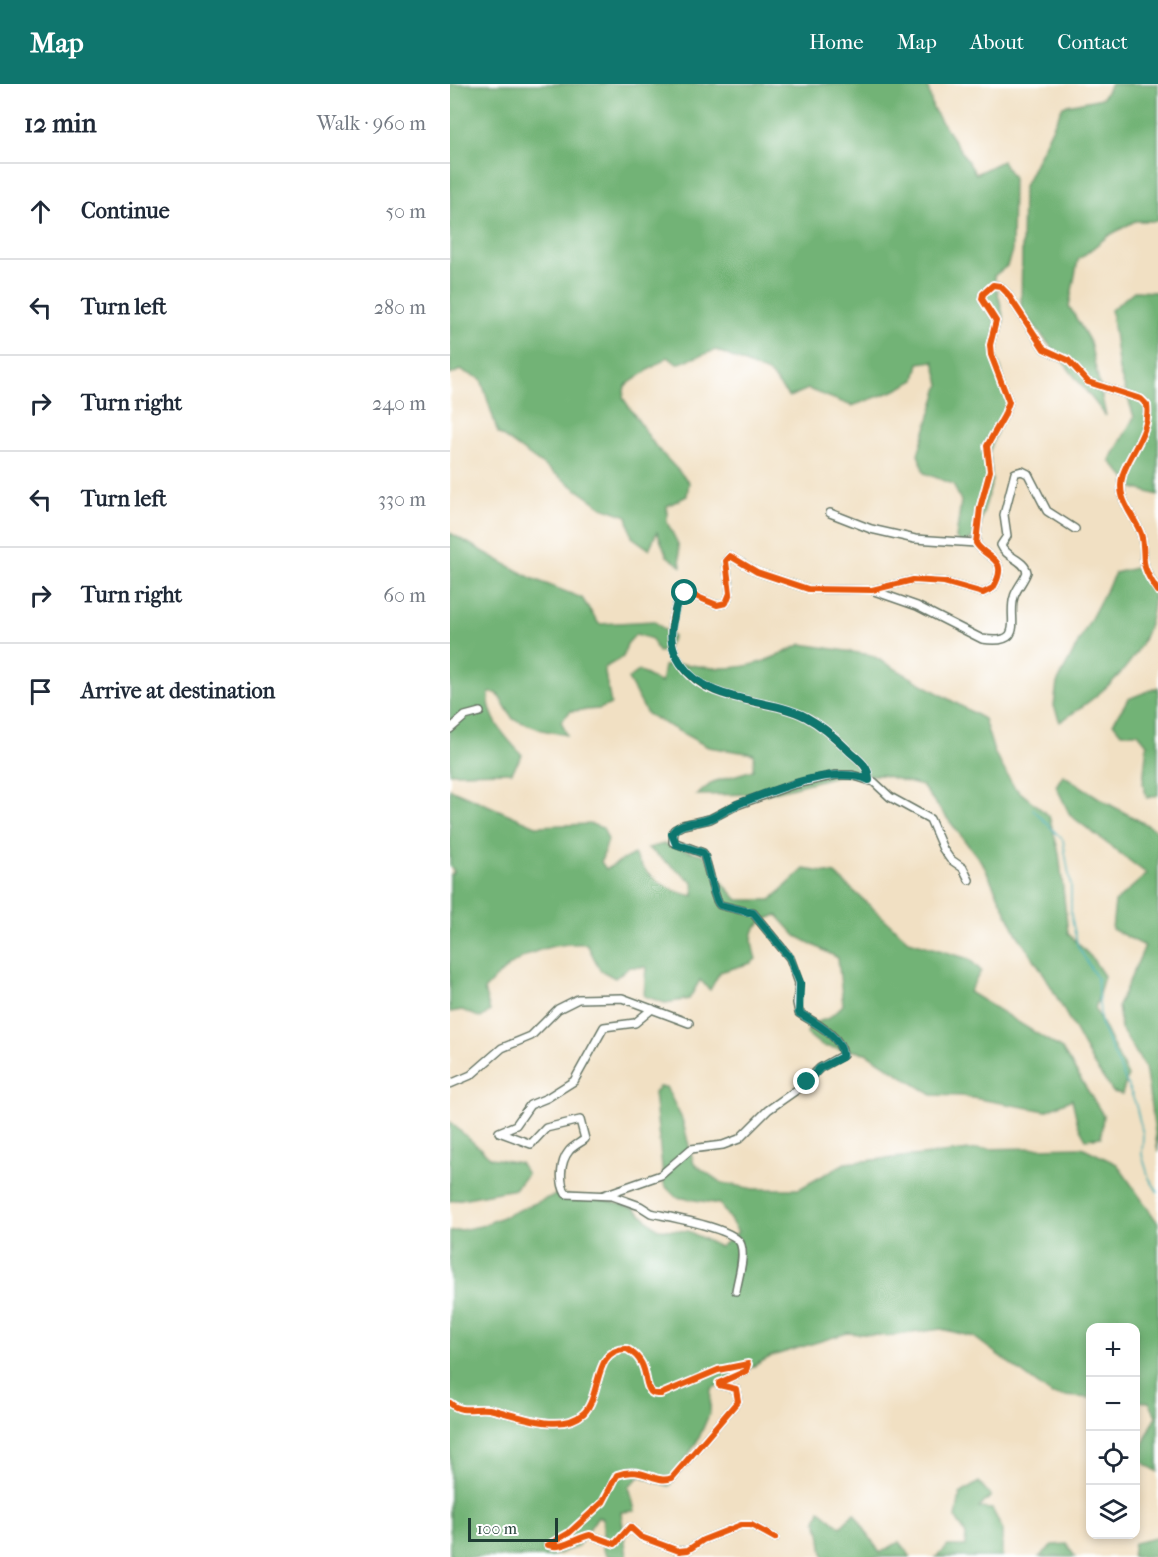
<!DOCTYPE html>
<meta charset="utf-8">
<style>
:root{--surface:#fff;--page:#f6f6f7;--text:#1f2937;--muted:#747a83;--line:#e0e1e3;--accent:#0f766e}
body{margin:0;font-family:"IM FELL French Canon",serif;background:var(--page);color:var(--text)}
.controls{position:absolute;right:18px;bottom:18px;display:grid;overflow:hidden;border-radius:12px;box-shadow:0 3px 9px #0003}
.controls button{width:54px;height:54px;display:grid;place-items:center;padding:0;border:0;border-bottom:2px solid var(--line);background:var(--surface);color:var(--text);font:30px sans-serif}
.scale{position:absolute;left:18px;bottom:15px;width:90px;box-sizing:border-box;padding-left:6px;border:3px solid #1f3d34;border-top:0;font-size:16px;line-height:21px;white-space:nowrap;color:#1f3d34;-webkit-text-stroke:4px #fff;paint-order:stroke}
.stop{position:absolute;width:18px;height:18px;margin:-14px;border:4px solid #0f766e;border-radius:50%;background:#fff}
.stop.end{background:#0f766e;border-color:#fff;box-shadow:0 2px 6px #0008}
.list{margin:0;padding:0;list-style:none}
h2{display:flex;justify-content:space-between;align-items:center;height:78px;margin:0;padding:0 24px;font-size:26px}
h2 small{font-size:20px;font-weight:400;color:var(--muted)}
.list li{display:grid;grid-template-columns:39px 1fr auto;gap:18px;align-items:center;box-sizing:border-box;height:96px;padding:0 24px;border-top:2px solid var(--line)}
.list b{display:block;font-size:22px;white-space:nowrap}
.list em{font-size:20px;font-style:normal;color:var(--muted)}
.icon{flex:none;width:33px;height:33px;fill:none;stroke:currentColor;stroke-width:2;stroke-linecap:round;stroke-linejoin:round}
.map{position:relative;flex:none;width:708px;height:1473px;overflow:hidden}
header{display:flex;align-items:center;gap:36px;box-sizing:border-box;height:84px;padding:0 30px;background:var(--accent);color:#fff}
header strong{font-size:28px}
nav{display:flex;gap:33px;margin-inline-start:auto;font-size:21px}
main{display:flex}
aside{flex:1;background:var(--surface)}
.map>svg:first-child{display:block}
.forest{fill:#72b376;stroke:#487855;stroke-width:1.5}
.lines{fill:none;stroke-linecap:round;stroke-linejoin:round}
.stream{stroke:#39abb1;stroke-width:1.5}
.minor-casing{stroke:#687666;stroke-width:10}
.minor{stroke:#fff;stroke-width:7}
.cycleway-casing{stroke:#fff;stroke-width:10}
.cycleway{stroke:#e8590c;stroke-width:6}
.route{stroke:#0f766e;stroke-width:8}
</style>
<header>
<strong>Map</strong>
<nav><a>Home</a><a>Map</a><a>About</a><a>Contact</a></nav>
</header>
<main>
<aside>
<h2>12 min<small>Walk · 960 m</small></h2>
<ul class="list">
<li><svg class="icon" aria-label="ahead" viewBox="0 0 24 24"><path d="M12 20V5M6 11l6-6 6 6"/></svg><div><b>Continue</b></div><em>50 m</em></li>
<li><svg class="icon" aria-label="left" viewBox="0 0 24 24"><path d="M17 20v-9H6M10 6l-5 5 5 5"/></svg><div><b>Turn left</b></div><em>280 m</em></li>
<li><svg class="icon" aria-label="right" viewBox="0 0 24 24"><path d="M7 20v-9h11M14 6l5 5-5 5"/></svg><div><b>Turn right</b></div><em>240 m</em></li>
<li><svg class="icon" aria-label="left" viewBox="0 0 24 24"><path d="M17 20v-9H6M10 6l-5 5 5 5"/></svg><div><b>Turn left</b></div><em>330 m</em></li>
<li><svg class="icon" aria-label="right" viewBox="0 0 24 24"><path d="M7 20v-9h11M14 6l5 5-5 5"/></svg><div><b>Turn right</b></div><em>60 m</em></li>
<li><svg class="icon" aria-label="arrive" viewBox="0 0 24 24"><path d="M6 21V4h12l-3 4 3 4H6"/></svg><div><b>Arrive at destination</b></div></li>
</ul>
</aside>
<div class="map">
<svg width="708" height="1473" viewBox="0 0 708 1473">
<rect width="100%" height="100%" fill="#fff"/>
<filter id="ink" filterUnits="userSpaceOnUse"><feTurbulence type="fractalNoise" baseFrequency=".0167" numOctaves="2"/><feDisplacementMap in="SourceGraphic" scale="12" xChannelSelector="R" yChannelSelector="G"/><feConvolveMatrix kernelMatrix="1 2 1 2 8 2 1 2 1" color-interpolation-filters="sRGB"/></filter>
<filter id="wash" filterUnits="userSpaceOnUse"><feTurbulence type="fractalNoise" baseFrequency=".008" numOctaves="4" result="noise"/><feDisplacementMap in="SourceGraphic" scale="24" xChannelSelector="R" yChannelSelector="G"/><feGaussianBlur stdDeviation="1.35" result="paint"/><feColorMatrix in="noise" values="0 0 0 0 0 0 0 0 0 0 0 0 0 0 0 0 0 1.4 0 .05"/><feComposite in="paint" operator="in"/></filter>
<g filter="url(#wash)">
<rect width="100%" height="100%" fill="#f1e0c3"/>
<!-- forest -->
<g class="forest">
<polygon points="0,0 477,0 483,25 526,90 552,77 563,94 562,167 557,182 544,192 554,235 544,269 551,285 557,320 539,368 542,398 527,451 513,460 506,454 511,417 503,400 474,389 468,370 490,300 484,277 469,279 465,296 446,306 402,322 358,305 339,313 320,290 266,266 227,280 218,273 175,302 173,314 206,363 239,398 237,412 217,422 217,438 228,460 231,482 217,472 207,448 199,465 182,453 177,432 152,423 48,349 31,295 10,286 0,291"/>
<polygon points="661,0 708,0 708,137 685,137 658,152 628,176 619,222 640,258 656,332 571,225 573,104 613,22 652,14"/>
<polygon points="684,207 708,208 708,411 684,404 660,377 684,333 669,286 661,226"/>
<path d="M0,449L81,494L132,514L149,540L204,537L223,553L215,567L208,568L202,555L186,550L177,560L173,573L154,584L161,620L149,625L121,627L111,637L117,651L92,646L63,635L47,609H39C36,633 57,655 72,671L62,688L0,689Z"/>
<path d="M689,483C704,495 705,510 702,528C692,581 652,609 610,638L604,622L607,599L665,489Z"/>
<path d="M352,560L421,571L534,635L544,668L564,703L599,732L609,769L618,849L642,874L654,892L645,925L678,992L672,1010L663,1008L644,981L594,890L567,850L533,780L472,702L432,691L386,692L317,710L247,711L263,698L303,686L304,670L258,663L197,630L178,595L189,587L211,599L214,582C239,577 246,584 269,584C302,585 324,574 352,560Z"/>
<polygon points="708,603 708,711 697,714 693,699 697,660 688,649 671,649 663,639 678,615"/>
<polygon points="613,691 657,719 708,747 708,1068 695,983 671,945 668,922 695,862 662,845 665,818 697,790 620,731 606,702"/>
<path d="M0,705L86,742L141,740L153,744L158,756L151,778L156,785L184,770C195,792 219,808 244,812L243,798L198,764L214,760L254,771L276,803L288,816H321L354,785L385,790L459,857L519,875L531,887L519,908L612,965L653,1031L651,1053L636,1055L628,1041L622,1015L596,1027L512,1012L482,1011L416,969L372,962L357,950L359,941L379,934L393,921L388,874L346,852L327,831C301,840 298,850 306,875L301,879L270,888L260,906L250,896L239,915L215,919L194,912L196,883H179L165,894L150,886L137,860C93,858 63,873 34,906L40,927L31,934L12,926L0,928V791L4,787L0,782Z"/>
<polygon points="209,1003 216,1003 232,1035 244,1080 272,1099 304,1105 349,1105 395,1079 530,1065 632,1063 667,1080 708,1139 708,1388 686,1374 686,1361 692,1362 706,1332 699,1318 686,1317 686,1244 640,1244 640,1314 602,1311 524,1253 491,1245 438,1252 397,1249 322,1272 261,1305 260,1328 249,1354 219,1402 191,1392 179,1402 185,1427 171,1428 177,1473 159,1473 153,1466 153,1435 148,1432 127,1463 100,1473 0,1473 0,1148 31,1142 107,1110 159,1117 184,1124 208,1145 238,1147 270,1163 288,1148 270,1120 226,1113 214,1101 204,1009"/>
<polygon points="0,1038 41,1074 70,1079 77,1090 65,1105 0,1117"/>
<polygon points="529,1398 541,1412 529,1424 542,1425 552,1444 552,1473 486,1473 498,1462 515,1462 516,1451 506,1434 510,1410"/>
<path d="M370,1426L391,1443L404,1429L430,1469L449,1458L461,1473H374C370,1460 373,1450 366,1437Z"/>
<polygon points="705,1454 708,1455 708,1473 682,1473 684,1459"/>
<polygon points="617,1460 625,1473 589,1473 603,1461"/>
</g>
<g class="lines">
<!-- stream -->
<polyline class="stream" points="583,725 613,756 621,803 621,831 628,863 647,894 651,941 685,1018 693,1050 692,1071 699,1094 708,1108"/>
</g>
</g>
<g filter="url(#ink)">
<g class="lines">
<defs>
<g id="minor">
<polyline points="380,429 421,445 465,455 526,459"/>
<path d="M424,507L467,522L532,555C577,562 557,534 564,513C566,505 574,497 577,488C574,475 556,474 551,461L557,452L554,431L565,389L572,387L578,390L597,427L625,445"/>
<polyline points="0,645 15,632 30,628"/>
<path d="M419,696C419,682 409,676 399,667C387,655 371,641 356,633C313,611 252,623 227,573C217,554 221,530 231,511L238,509L267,521L276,519L280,509L276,477L280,472L307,488L358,505L422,506L463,496L494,498L533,509L543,504C561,473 535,475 526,459L530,424L540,387L537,362L554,332L559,318L541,271L540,261L546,237L532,215L533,210L543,201L550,202L557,209L594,265L618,276L638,298L691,315L697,321C701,347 681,367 673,390C665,415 683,429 691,450C694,459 693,469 694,478C695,488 702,498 708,507"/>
<path d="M202,925L185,939L154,943L124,997L97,1014L80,1021L66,1041L49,1048L81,1060L96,1044L130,1036L135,1055C130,1059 123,1062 119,1067C110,1078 109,1098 116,1110L162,1112L190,1122L201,1129C218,1133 287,1144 291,1161C295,1174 288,1194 286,1207"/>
<polyline points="0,1000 21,991 52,964 81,952 108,925 128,915 172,914 239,939"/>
<path d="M154,1111L211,1091L241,1065L273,1061L289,1055L318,1026L348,1005L370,984L393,971C391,951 363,938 349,929L347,919L349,899L340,874L303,829L270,821C263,814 259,782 253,769L223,758L224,746L233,741L260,735L287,721L342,701L386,691H402L424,698L440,713L480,735L493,765L500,775L513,784L519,796"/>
<path d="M0,1319C12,1330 24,1323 39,1325C65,1330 111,1351 134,1329C152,1310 143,1264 177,1265C201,1279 192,1298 201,1308C204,1311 208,1310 211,1310L268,1286L298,1280L296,1287L269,1299V1301L286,1305L288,1317L222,1394C205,1401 193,1381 167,1391L153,1418L119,1449L98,1461C112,1466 126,1454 140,1451L165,1460L180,1443L191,1453L229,1467L238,1466L253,1456L291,1441H301L325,1454"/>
</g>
</defs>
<!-- minor casing -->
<use href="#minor" class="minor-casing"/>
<!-- minor -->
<use href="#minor" class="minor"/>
<defs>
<g id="cycleway">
<path d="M419,696C419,682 409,676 399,667C387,655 371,641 356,633C313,611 252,623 227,573C217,554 221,530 231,511L238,509L267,521L276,519L280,509L276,477L280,472L307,488L358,505L422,506L463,496L494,498L533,509L543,504C561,473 535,475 526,459L530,424L540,387L537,362L554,332L559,318L541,271L540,261L546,237L532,215L533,210L543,201L550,202L557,209L594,265L618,276L638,298L691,315L697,321C701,347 681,367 673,390C665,415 683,429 691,450C694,459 693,469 694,478C695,488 702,498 708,507"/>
<path d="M0,1319C12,1330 24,1323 39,1325C65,1330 111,1351 134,1329C152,1310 143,1264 177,1265C201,1279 192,1298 201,1308C204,1311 208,1310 211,1310L268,1286L298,1280L296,1287L269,1299V1301L286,1305L288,1317L222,1394C205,1401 193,1381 167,1391L153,1418L119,1449L98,1461C112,1466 126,1454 140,1451L165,1460L180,1443L191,1453L229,1467L238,1466L253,1456L291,1441H301L325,1454"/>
</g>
</defs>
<!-- cycleway casing -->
<use href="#cycleway" class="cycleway-casing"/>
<!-- cycleway -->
<use href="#cycleway" class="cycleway"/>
</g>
</g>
<g class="lines" filter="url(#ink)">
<!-- route -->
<path class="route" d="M235,509C226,513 225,528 223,537C219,554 222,566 231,580C261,622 315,612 356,633C371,641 387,655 399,667C409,676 419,682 419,696C382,680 323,707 288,720C278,724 269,732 259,735C247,740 228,737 222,750L226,760L253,769C259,782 263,814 270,821L303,829L340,874L350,899L349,929C362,937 395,954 392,973L370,984L357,998"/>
</g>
</svg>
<div class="controls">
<button>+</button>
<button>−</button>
<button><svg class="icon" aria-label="locate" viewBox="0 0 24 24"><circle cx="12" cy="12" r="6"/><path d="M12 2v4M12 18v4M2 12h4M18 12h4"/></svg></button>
<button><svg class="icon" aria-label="layers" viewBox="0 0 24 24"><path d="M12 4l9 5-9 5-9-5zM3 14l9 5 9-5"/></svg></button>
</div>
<div class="scale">100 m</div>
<div class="stop" style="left:235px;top:509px"></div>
<div class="stop end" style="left:357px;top:998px"></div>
</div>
</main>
